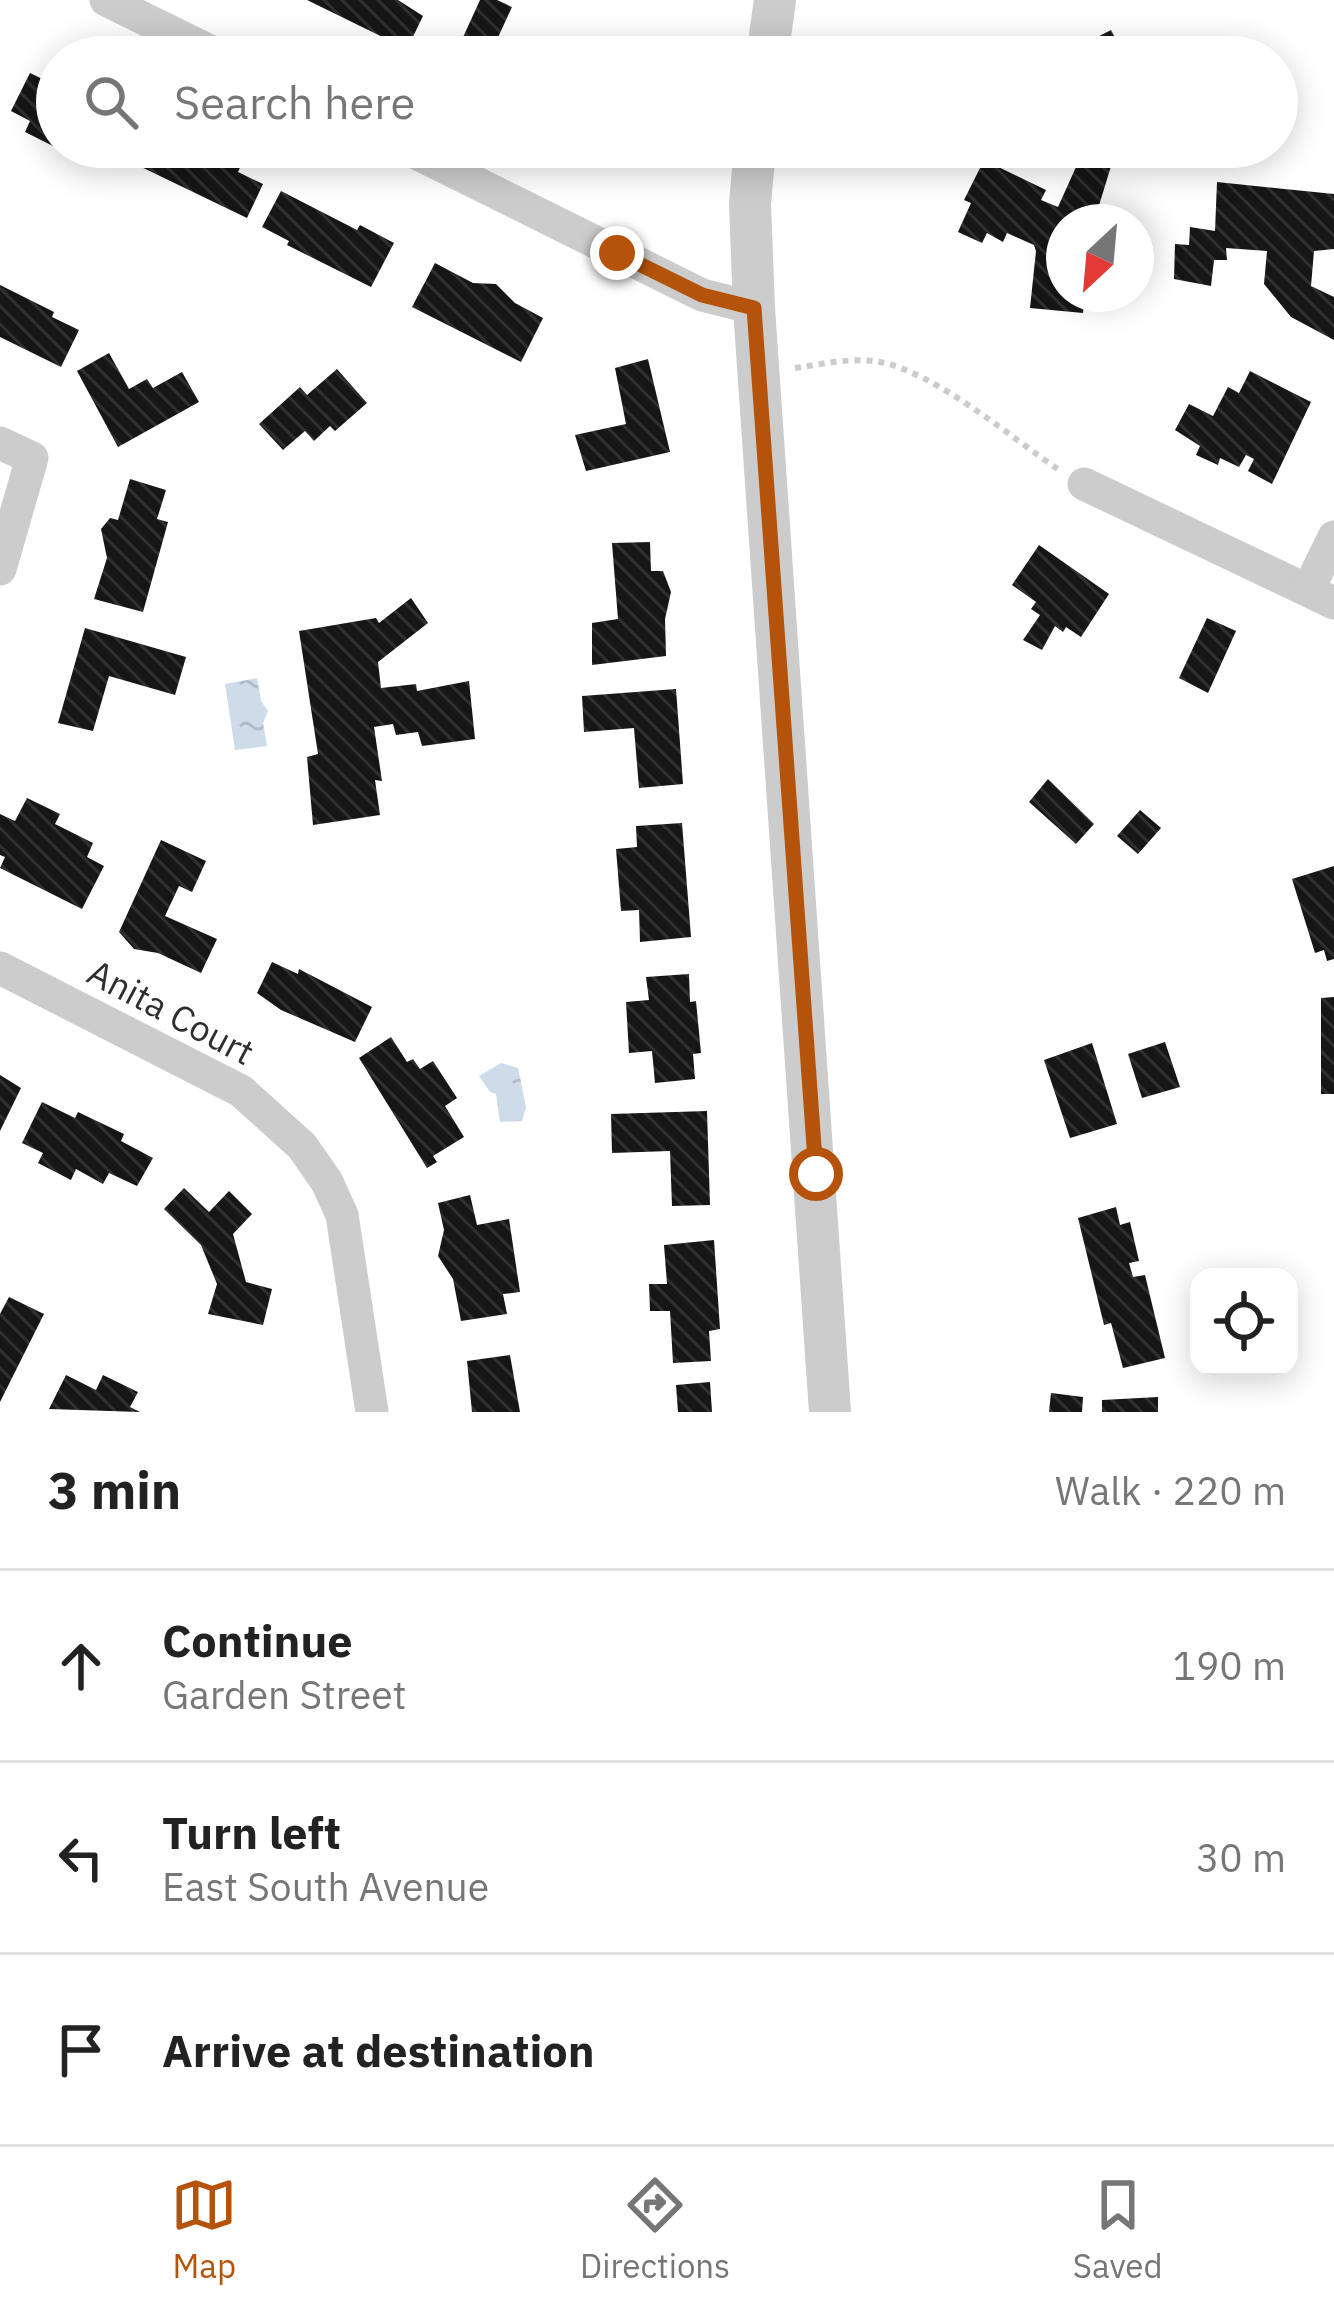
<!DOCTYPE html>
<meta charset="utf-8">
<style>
:root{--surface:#fff;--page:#f6f6f6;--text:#222;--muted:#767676;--line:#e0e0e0;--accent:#b45309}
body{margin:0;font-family:"IBM Plex Sans",sans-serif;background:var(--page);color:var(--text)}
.controls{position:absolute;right:36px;bottom:36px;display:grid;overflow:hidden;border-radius:24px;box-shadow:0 6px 30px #0003}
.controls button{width:108px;height:108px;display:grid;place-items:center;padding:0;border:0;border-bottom:3px solid var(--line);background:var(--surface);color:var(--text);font:60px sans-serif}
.compass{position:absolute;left:1046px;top:204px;width:108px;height:108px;border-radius:50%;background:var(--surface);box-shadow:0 6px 30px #0003;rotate:206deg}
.stop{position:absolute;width:36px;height:36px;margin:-27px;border:9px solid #b45309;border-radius:50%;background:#fff}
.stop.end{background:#b45309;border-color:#fff;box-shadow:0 3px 12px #0008}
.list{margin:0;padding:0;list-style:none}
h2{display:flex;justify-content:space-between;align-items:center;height:156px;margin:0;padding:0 48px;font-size:51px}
h2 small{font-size:39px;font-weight:400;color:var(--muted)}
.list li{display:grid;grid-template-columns:78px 1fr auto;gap:36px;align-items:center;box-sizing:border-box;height:192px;padding:0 48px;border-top:3px solid var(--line)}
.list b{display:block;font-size:45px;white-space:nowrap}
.list p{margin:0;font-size:39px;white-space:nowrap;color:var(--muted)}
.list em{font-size:39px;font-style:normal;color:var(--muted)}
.icon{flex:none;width:66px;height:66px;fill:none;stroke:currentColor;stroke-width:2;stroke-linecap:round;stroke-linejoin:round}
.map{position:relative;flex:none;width:1334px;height:1412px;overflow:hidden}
.search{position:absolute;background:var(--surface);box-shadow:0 6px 30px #0003;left:36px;right:36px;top:36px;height:132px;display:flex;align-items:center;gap:30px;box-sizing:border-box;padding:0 42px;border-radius:66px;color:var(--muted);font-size:45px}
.sheet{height:732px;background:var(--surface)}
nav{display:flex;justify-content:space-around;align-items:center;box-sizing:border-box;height:168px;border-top:3px solid var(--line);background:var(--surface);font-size:33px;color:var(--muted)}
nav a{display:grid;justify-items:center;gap:6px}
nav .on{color:var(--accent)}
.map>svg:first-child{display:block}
.water{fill:url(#water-ripples)}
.building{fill:url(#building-back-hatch)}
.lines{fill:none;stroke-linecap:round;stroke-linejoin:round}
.path{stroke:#ccc;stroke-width:6;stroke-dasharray:6 6;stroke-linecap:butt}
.minor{stroke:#ccc;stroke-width:33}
.tertiary{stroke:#ccc;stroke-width:42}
.route{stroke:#b45309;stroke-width:15}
.labels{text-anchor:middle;stroke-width:12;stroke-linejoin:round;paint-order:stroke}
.street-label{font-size:36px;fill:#2f2f2f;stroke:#fff}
</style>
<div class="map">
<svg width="1334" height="1412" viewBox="0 0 1334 1412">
<defs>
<pattern id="water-ripples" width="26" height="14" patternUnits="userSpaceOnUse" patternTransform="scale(3)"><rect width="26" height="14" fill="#cedbe8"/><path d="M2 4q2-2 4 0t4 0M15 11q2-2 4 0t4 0" fill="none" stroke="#b1bcc7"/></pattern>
<pattern id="building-back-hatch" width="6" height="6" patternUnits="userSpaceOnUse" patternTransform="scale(3)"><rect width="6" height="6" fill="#161616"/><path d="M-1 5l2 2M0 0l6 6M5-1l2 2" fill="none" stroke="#303030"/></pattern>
</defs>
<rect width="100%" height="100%" fill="#fff"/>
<!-- water -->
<g class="water">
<polygon points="257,678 261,701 268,711 263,723 267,746 235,750 225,684"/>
<polygon points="501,1063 518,1068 526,1107 522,1121 500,1122 496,1094 490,1092 479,1076"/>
</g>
<!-- building -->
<g class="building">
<polygon points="307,0 398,0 423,16 407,49"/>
<polygon points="480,0 497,0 512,7 489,57 454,57"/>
<polygon points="1111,30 1125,57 1080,57 1076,48"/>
<polygon points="634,37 682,42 680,57 632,57"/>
<polygon points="30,73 57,86 57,148 25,132 30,121 11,111"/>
<polygon points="141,147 234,147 247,153 238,172 263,184 247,218 133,163"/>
<polygon points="1085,147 1112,163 1097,212 1094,210 1087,222 1064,222 1064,294 1085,294 1083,313 1030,308 1036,251 1034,245 1007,233 1003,242 987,233 982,243 958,232 971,203 964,200 984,160 1046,190 1041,200 1058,207"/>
<polygon points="1217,182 1334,194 1334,249 1314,251 1311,286 1334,297 1334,340 1291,317 1264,284 1267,251 1226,248 1227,260 1214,260 1211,286 1174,279 1175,244 1189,245 1190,227 1215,231"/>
<polygon points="281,191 357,230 360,225 394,243 371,287 287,245 289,241 262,227"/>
<polygon points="435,263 473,283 496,284 515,303 543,318 521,362 412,307"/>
<polygon points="0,285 54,312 52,317 79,330 61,367 0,337"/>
<polygon points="109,353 129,389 147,379 153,388 182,372 199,402 118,447 77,371"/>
<polygon points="648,359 670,452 586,471 575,435 626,424 615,368"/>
<polygon points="337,369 367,403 335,431 330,426 314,441 305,431 283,450 259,424 300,387 307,395"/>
<polygon points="1250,371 1311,402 1272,484 1248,471 1254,459 1246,455 1239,467 1220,458 1218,465 1196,455 1200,446 1175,430 1189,404 1213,416 1228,387 1239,393"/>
<polygon points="130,479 166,490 157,519 168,522 143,612 94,599 107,558 101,529 110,518 118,520"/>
<polygon points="650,542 651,571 663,571 671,592 665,619 666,656 592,665 592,623 618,619 612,543"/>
<polygon points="1039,545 1109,594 1081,637 1066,627 1063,632 1055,626 1042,650 1023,640 1040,615 1031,609 1036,602 1012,585"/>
<polygon points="411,598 428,623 378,662 381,688 416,684 417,691 469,681 475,739 422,746 418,732 396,735 393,724 374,727 382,781 375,780 380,815 313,825 307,757 318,754 299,631 376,618 379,623"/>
<polygon points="1207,618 1236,631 1208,693 1179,678"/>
<polygon points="85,628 186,657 175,695 109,676 93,731 58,723"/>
<polygon points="676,689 683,784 639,788 634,728 584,732 582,696"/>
<polygon points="1048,779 1094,824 1076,844 1029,802"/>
<polygon points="27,798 60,814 55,824 93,843 87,857 104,866 82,909 0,868 5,857 0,855 0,814 15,821"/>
<polygon points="1140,810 1161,828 1138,854 1117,836"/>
<polygon points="682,823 691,937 640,942 639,910 621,911 616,849 637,847 636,826"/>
<polygon points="161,840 206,861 192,892 179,886 165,916 217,939 201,973 158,953 134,949 119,932"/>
<polygon points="1334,866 1334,959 1327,961 1324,950 1315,953 1292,879"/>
<polygon points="272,962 298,974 299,969 372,1007 355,1042 281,1010 257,993"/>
<polygon points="689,974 690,1002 696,1001 701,1053 693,1054 695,1079 655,1083 652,1051 629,1053 626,1002 649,1000 646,977"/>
<polygon points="1334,997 1334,1094 1321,1094 1321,998"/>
<polygon points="391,1037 407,1062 413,1059 420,1069 433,1061 457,1098 445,1106 464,1137 433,1156 437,1162 427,1168 359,1058"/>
<polygon points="1165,1042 1180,1087 1142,1098 1128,1054"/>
<polygon points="1092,1043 1117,1124 1070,1138 1044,1060"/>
<polygon points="0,1075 21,1088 0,1131"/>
<polygon points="42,1102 75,1118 78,1112 124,1134 121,1141 153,1158 137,1186 109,1173 103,1184 76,1169 71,1180 38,1163 43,1153 22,1143"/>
<polygon points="707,1111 710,1205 672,1206 670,1151 612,1153 611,1114"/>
<polygon points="184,1188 209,1212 229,1191 252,1214 233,1234 246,1282 272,1289 263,1325 208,1314 217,1284 201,1245 164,1209"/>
<polygon points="470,1195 477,1225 509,1219 520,1292 503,1294 507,1314 461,1321 453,1279 438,1256 444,1230 438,1203"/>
<polygon points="1116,1207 1120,1225 1130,1222 1139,1261 1129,1263 1133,1277 1145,1275 1165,1358 1123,1368 1111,1323 1104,1325 1078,1218"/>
<polygon points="714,1240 720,1329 709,1331 711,1361 673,1363 670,1311 650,1311 649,1284 667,1284 664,1245"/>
<polygon points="9,1297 44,1314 0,1402 0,1314"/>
<polygon points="510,1355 520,1412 472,1412 467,1361"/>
<polygon points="66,1375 96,1390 103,1375 138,1392 130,1407 140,1412 49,1409"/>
<polygon points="710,1382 712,1412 678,1412 676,1385"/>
<polygon points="1051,1393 1083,1397 1082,1412 1049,1412"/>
<polygon points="1158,1397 1158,1412 1102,1412 1102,1400"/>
</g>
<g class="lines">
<!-- path -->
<path class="path" d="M795,368C823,364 852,357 880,362C936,373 1012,438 1059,470"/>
<!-- minor -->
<g class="minor">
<polyline points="106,0 222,57"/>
<polyline points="404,147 702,295 754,308"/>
<polyline points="0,443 32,458 0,569"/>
<polyline points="1084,484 1334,603"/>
<polyline points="1308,590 1334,537"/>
<polyline points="0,968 241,1091 302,1146 327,1182 342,1215 372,1412"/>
</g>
<!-- tertiary -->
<g class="tertiary">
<polyline points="767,57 775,0"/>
<polyline points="755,147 750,204 754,308 830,1412"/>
</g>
</g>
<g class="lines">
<!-- route -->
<polyline class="route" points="617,253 702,295 754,308 816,1174"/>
</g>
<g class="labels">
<!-- street labels -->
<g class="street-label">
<text transform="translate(171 1012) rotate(28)" y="13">Anita Court</text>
</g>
</g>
</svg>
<div class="controls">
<button><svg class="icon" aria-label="locate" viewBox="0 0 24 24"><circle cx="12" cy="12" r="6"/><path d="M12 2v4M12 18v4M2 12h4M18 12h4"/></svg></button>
</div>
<svg class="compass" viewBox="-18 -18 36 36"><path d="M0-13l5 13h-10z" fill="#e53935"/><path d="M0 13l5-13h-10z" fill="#767676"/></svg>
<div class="stop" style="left:816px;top:1174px"></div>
<div class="stop end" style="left:617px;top:253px"></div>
<div class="search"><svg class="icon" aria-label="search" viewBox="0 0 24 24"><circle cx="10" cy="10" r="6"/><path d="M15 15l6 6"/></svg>Search here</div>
</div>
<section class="sheet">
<h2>3 min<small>Walk · 220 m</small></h2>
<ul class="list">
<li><svg class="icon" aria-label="ahead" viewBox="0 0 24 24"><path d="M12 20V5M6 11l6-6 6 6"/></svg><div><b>Continue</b><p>Garden Street</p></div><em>190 m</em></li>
<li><svg class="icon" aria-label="left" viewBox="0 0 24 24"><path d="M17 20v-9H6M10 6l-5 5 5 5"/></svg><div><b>Turn left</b><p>East South Avenue</p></div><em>30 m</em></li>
<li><svg class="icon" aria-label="arrive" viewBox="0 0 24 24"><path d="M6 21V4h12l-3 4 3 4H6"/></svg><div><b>Arrive at destination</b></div></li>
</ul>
</section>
<nav>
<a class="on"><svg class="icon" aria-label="map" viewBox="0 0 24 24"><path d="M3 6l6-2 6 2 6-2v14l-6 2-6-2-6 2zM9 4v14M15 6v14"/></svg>Map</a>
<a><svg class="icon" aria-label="directions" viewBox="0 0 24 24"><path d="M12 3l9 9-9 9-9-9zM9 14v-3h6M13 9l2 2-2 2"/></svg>Directions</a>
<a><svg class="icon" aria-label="saved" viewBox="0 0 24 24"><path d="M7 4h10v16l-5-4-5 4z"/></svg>Saved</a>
</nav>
